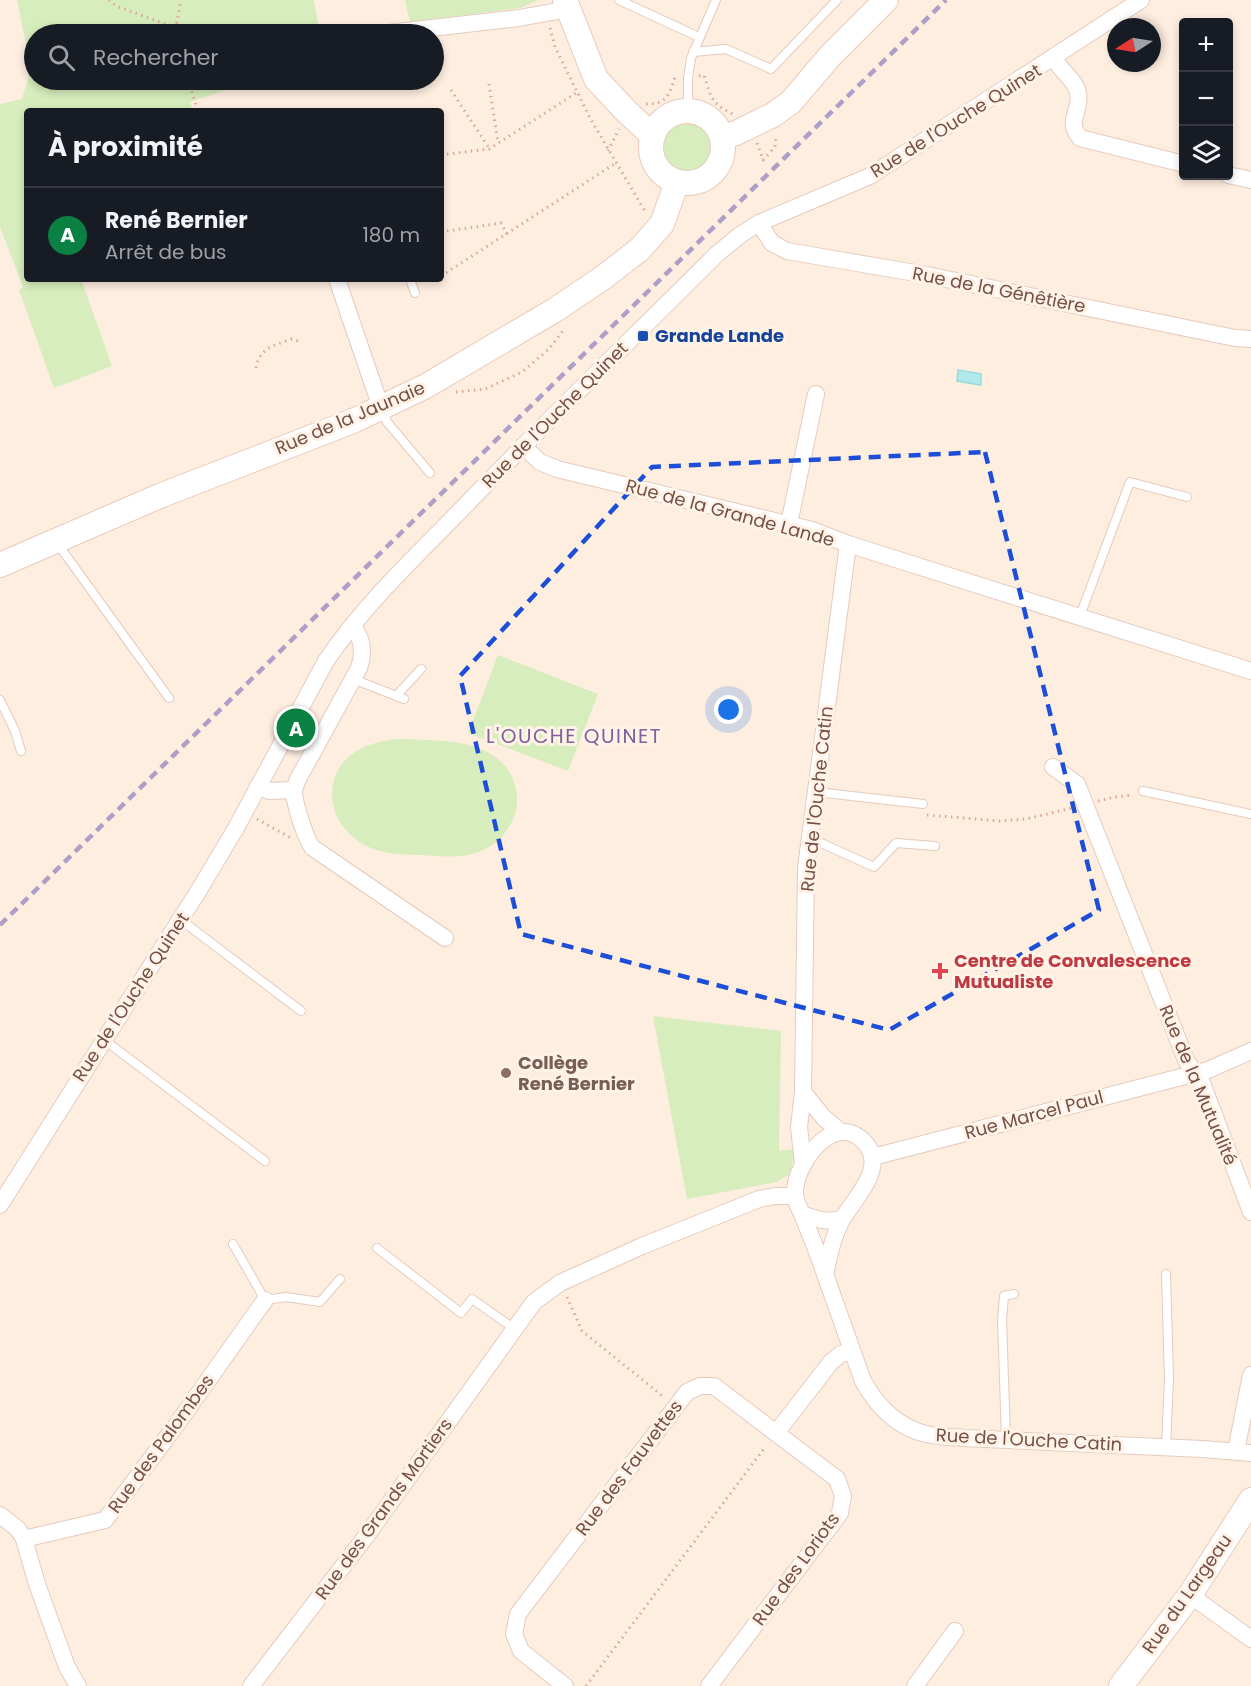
<!DOCTYPE html>
<html lang="fr">
<meta charset="utf-8">
<style>
:root{--surface:#171b24;--page:#20242c;--text:#f1f3f6;--muted:#9ea1a6;--line:#363941;--accent:#0b8043}
body{margin:0;font-family:Poppins,sans-serif;background:var(--page);color:var(--text)}
.controls{position:absolute;right:18px;top:18px;display:grid;overflow:hidden;border-radius:6px;box-shadow:0 3px 9px #0003}
.controls button{width:54px;height:54px;display:grid;place-items:center;padding:0;border:0;border-bottom:2px solid var(--line);background:var(--surface);color:var(--text);font:30px sans-serif}
.compass{position:absolute;left:1107px;top:18px;width:54px;height:54px;border-radius:50%;background:var(--surface);box-shadow:0 3px 9px #0003;rotate:258deg}
.you{position:absolute;left:729px;top:710px;width:21px;height:21px;margin:-15px;border:4px solid #fff;border-radius:50%;background:#1a73e8;box-shadow:0 0 0 9px #1a73e833}
.badge{display:grid;place-items:center;width:39px;height:39px;border-radius:50%;background:var(--accent);color:#fff;font-size:20px;font-weight:700}
.pin{position:absolute;translate:-50% -50%;border:3px solid #fff;box-shadow:0 2px 6px #0006}
.list{margin:0;padding:0;list-style:none}
h2{display:flex;justify-content:space-between;align-items:center;height:78px;margin:0;padding:0 24px;font-size:26px}
h2 small{font-size:20px;font-weight:400;color:var(--muted)}
.list li{display:grid;grid-template-columns:39px 1fr auto;gap:18px;align-items:center;box-sizing:border-box;height:96px;padding:0 24px;border-top:2px solid var(--line)}
.list b{display:block;font-size:22px;white-space:nowrap}
.list p{margin:0;font-size:20px;white-space:nowrap;color:var(--muted)}
.list em{font-size:20px;font-style:normal;color:var(--muted)}
.icon{flex:none;width:33px;height:33px;fill:none;stroke:currentColor;stroke-width:2;stroke-linecap:round;stroke-linejoin:round}
.map{position:relative;flex:none;width:1251px;height:1686px;overflow:hidden}
.search{position:absolute;background:var(--surface);box-shadow:0 3px 9px #0003;left:24px;top:24px;width:420px;height:66px;display:flex;align-items:center;gap:15px;box-sizing:border-box;padding:0 21px;border-radius:33px;color:var(--muted);font-size:22px}
.panel{position:absolute;background:var(--surface);box-shadow:0 3px 9px #0003;left:24px;top:108px;width:420px;height:174px;border-radius:6px}
.map>svg:first-child{display:block}
.green{fill:#d7edbd}
.water{fill:#b2e9ea;stroke:#98dbdc;stroke-width:1.5}
.lines{fill:none;stroke-linecap:round;stroke-linejoin:round}
.lane-casing{stroke:#e5cbbe;stroke-width:10}
.street-casing{stroke:#e5cbbe;stroke-width:18}
.secondary-casing{stroke:#ebcaba;stroke-width:26}
.path{stroke:#dba998;stroke-width:3;stroke-dasharray:1.5 4.5;stroke-linecap:butt}
.lane{stroke:#fff;stroke-width:8}
.street{stroke:#fff;stroke-width:16}
.secondary{stroke:#fff;stroke-width:24}
.rail{stroke:#af9ec8;stroke-width:4.5;stroke-dasharray:9 6;stroke-linecap:butt}
.marked{fill:none;stroke:#1d4ed8;stroke-width:4.5;stroke-dasharray:12 8;stroke-linejoin:round}
.transit-dot{fill:#1a4fb4;stroke:#fff3e8;stroke-width:2}
.health-dot{fill:#e0444e;stroke:#fff3e8;stroke-width:2}
.education-dot{fill:#8d6e63;stroke:#fff3e8;stroke-width:2}
.labels{text-anchor:middle;stroke-width:6;stroke-linejoin:round;paint-order:stroke}
.street-label{font-size:18px;fill:#775045;stroke:#fff3e8}
.transit-label{font-size:18px;font-weight:bold;fill:#164399;stroke:#fff3e8;text-anchor:start}
.health-label{font-size:18px;font-weight:bold;fill:#be3a42;stroke:#fff3e8;text-anchor:start}
.education-label{font-size:18px;font-weight:bold;fill:#785e54;stroke:#fff3e8;text-anchor:start}
.neighbourhood-label{font-size:20px;letter-spacing:1.5px;fill:#7f5f9c;stroke:#fff3e8}
</style>
<div class="map">
<svg width="1251" height="1686" viewBox="0 0 1251 1686">
<rect width="100%" height="100%" fill="#feeee0"/>
<!-- green -->
<g class="green">
<polygon points="17,0 314,0 320,34 34,34 34,80 255,80 190,102 193,111 27,111 27,279 81,279 112,366 54,388 19,290 23,287 0,227 0,104 22,99 31,69"/>
<polygon points="405,0 539,0 520,8 410,22"/>
<circle cx="688" cy="147" r="25"/>
<polygon points="498,655 598,694 568,771 468,733"/>
<path d="M401,739C438,741 493,737 512,777C528,813 503,849 467,855C452,858 436,856 421,855C406,855 390,854 376,850C344,839 323,807 336,774C347,749 376,740 401,739Z"/>
<polygon points="653,1016 781,1031 779,1151 796,1149 790,1174 777,1182 687,1199"/>
</g>
<!-- water -->
<polygon class="water" points="958,370 981,374 981,385 957,381"/>
<g class="lines">
<defs>
<g id="lane">
<polyline points="619,0 699,37"/>
<polyline points="693,52 726,49 771,69 837,0"/>
<polyline points="688,111 688,78 691,58 716,0"/>
<polyline points="410,279 415,293"/>
<polyline points="382,409 387,422 430,473"/>
<polyline points="57,543 169,698"/>
<polyline points="1080,616 1130,482 1187,497"/>
<polyline points="353,679 404,699"/>
<polyline points="396,696 421,669"/>
<polyline points="0,700 15,731 21,751"/>
<polyline points="1143,791 1251,814"/>
<polyline points="816,792 923,804"/>
<polyline points="810,838 874,867 896,843 935,846"/>
<polyline points="181,920 301,1011"/>
<polyline points="103,1039 265,1161"/>
<polyline points="233,1244 265,1300 286,1297 320,1302 340,1279"/>
<polyline points="377,1248 461,1313 472,1299 515,1329"/>
<polyline points="1166,1274 1169,1379 1166,1447"/>
<polyline points="1006,1439 1002,1320 1004,1296 1014,1294"/>
</g>
<g id="street">
<polyline points="379,34 519,18 569,9"/>
<path d="M1054,58C1060,71 1076,80 1078,93C1082,112 1065,120 1080,138L1184,164"/>
<polyline points="1228,175 1251,180"/>
<polyline points="759,223 772,243 787,251 927,275 1235,338 1251,339"/>
<polyline points="337,279 381,408"/>
<polyline points="523,446 540,462 557,469 812,530 848,544 1251,671"/>
<polyline points="789,524 816,394"/>
<path d="M352,626C363,638 364,653 359,668L297,781C297,782 294,789 294,791C294,802 306,841 313,848L445,938"/>
<polyline points="1053,767 1077,784 1186,1060 1202,1083 1251,1212"/>
<polyline points="258,786 269,791 294,790"/>
<polyline points="803,1092 824,1118 841,1132"/>
<polyline points="873,1157 1208,1070 1251,1051"/>
<polyline points="803,1163 799,1127 803,1092 806,868 848,544"/>
<path d="M0,1205L199,890L236,828L326,661C363,606 413,559 459,512C543,424 631,340 717,254L740,235L759,223L870,176L1141,0"/>
<path d="M802,1214L816,1249L863,1381C877,1406 897,1427 926,1434C938,1437 952,1437 964,1438L1203,1449L1251,1453"/>
<path d="M825,1275C829,1256 833,1235 843,1218C857,1195 891,1163 860,1138C832,1116 801,1159 796,1183C793,1195 797,1204 802,1214C817,1219 828,1224 843,1218"/>
<polyline points="1236,1451 1251,1375"/>
<polyline points="0,1515 18,1529 24,1539 37,1584 67,1667 78,1686"/>
<polyline points="24,1539 105,1520 177,1424 265,1300"/>
<polyline points="1190,1595 1251,1639"/>
<polyline points="251,1686 367,1535 534,1302 560,1283 642,1246 759,1199 775,1196 795,1196"/>
<polyline points="565,1686 521,1651 514,1634 518,1614 687,1392 700,1386 714,1386 776,1433 831,1362 841,1354 851,1351"/>
<polyline points="709,1686 840,1513 843,1496 837,1479 776,1433"/>
<polyline points="915,1686 955,1631"/>
</g>
<g id="secondary">
<polyline points="565,0 596,79 627,112 653,136"/>
<circle cx="687" cy="147" r="36"/>
<polyline points="722,137 736,133 773,115 791,102 830,56 886,0"/>
<polyline points="0,565 162,495 353,421 426,386 555,310 604,277 640,249 662,224 677,182"/>
<polyline points="1121,1686 1190,1595 1251,1500"/>
</g>
</defs>
<!-- lane casing -->
<use href="#lane" class="lane-casing"/>
<!-- street casing -->
<use href="#street" class="street-casing"/>
<!-- secondary casing -->
<use href="#secondary" class="secondary-casing"/>
<!-- path -->
<g class="path">
<polyline points="109,0 116,6 173,27"/>
<polyline points="550,28 555,47 590,118 646,213"/>
<polyline points="174,34 173,27 177,22 181,0"/>
<path d="M699,76L704,75C711,97 711,104 733,114"/>
<polyline points="188,80 198,111"/>
<polyline points="489,84 498,143"/>
<polyline points="451,90 489,148"/>
<path d="M646,104C667,104 669,96 675,77"/>
<polyline points="757,143 763,160 775,147 776,136"/>
<polyline points="608,151 619,129"/>
<polyline points="441,155 489,149 576,93"/>
<polyline points="441,232 501,223 507,234"/>
<polyline points="441,276 616,163"/>
<path d="M256,368C259,348 275,345 292,339L298,341"/>
<polyline points="456,392 485,389 522,372 549,349 565,328"/>
<polyline points="1098,801 1115,797 1133,795"/>
<polyline points="927,815 999,821 1026,819 1072,808"/>
<polyline points="257,819 291,838"/>
<polyline points="567,1297 582,1331 665,1398"/>
<polyline points="586,1686 766,1446"/>
</g>
<!-- lane -->
<use href="#lane" class="lane"/>
<!-- street -->
<use href="#street" class="street"/>
<!-- secondary -->
<use href="#secondary" class="secondary"/>
<!-- rail -->
<polyline class="rail" points="0,925 946,0"/>
</g>
<!-- marked area -->
<path class="marked" d="M985,452L1099,910L889,1030L521,934L460,676L652,467Z"/>
<!-- markers -->
<rect class="transit-dot" x="637" y="330" width="12" height="12" rx="3"/>
<path class="health-dot" d="M937 962h6v6h6v6h-6v6h-6v-6h-6v-6h6z"/>
<circle class="education-dot" cx="506" cy="1073" r="6"/>
<g class="labels">
<!-- street labels -->
<g class="street-label">
<text transform="translate(956 121) rotate(-32)" y="6">Rue de l'Ouche Quinet</text>
<text transform="translate(999 290) rotate(11)" y="6">Rue de la Génêtière</text>
<text transform="translate(555 415) rotate(-45)" y="6">Rue de l'Ouche Quinet</text>
<text transform="translate(350 418) rotate(-23)" y="6">Rue de la Jaunaie</text>
<text transform="translate(730 513) rotate(15)" y="6">Rue de la Grande Lande</text>
<text transform="translate(817 799) rotate(-84)" y="6">Rue de l'Ouche Catin</text>
<text transform="translate(131 997) rotate(-57)" y="6">Rue de l'Ouche Quinet</text>
<text transform="translate(1198 1085) rotate(67)" y="6">Rue de la Mutualité</text>
<text transform="translate(1034 1115) rotate(-15)" y="6">Rue Marcel Paul</text>
<text transform="translate(1029 1440) rotate(3)" y="6">Rue de l'Ouche Catin</text>
<text transform="translate(161 1444) rotate(-54)" y="6">Rue des Palombes</text>
<text transform="translate(629 1468) rotate(-53)" y="6">Rue des Fauvettes</text>
<text transform="translate(384 1509) rotate(-54)" y="6">Rue des Grands Mortiers</text>
<text transform="translate(796 1569) rotate(-54)" y="6">Rue des Loriots</text>
<text transform="translate(1187 1594) rotate(-55)" y="6">Rue du Largeau</text>
</g>
<!-- transit labels -->
<g class="transit-label">
<text x="655" y="342">Grande Lande</text>
</g>
<!-- health labels -->
<g class="health-label">
<text x="954" y="967">Centre de Convalescence<tspan x="954" dy="21">Mutualiste</tspan></text>
</g>
<!-- education labels -->
<g class="education-label">
<text x="518" y="1069">Collège<tspan x="518" dy="21">René Bernier</tspan></text>
</g>
<!-- neighbourhood labels -->
<g class="neighbourhood-label">
<text x="574" y="743">L'OUCHE QUINET</text>
</g>
</g>
</svg>
<div class="controls">
<button>+</button>
<button>−</button>
<button><svg class="icon" aria-label="layers" viewBox="0 0 24 24"><path d="M12 4l9 5-9 5-9-5zM3 14l9 5 9-5"/></svg></button>
</div>
<svg class="compass" viewBox="-18 -18 36 36"><path d="M0-13l5 13h-10z" fill="#e53935"/><path d="M0 13l5-13h-10z" fill="#9ea1a6"/></svg>
<div class="you"></div>
<div class="pin badge" style="left:296px;top:728px">A</div>
<div class="search"><svg class="icon" aria-label="search" viewBox="0 0 24 24"><circle cx="10" cy="10" r="6"/><path d="M15 15l6 6"/></svg>Rechercher</div>
<section class="panel">
<h2>À proximité<small></small></h2>
<ul class="list">
<li><span class="badge">A</span><div><b>René Bernier</b><p>Arrêt de bus</p></div><em>180 m</em></li>
</ul>
</section>
</div>
